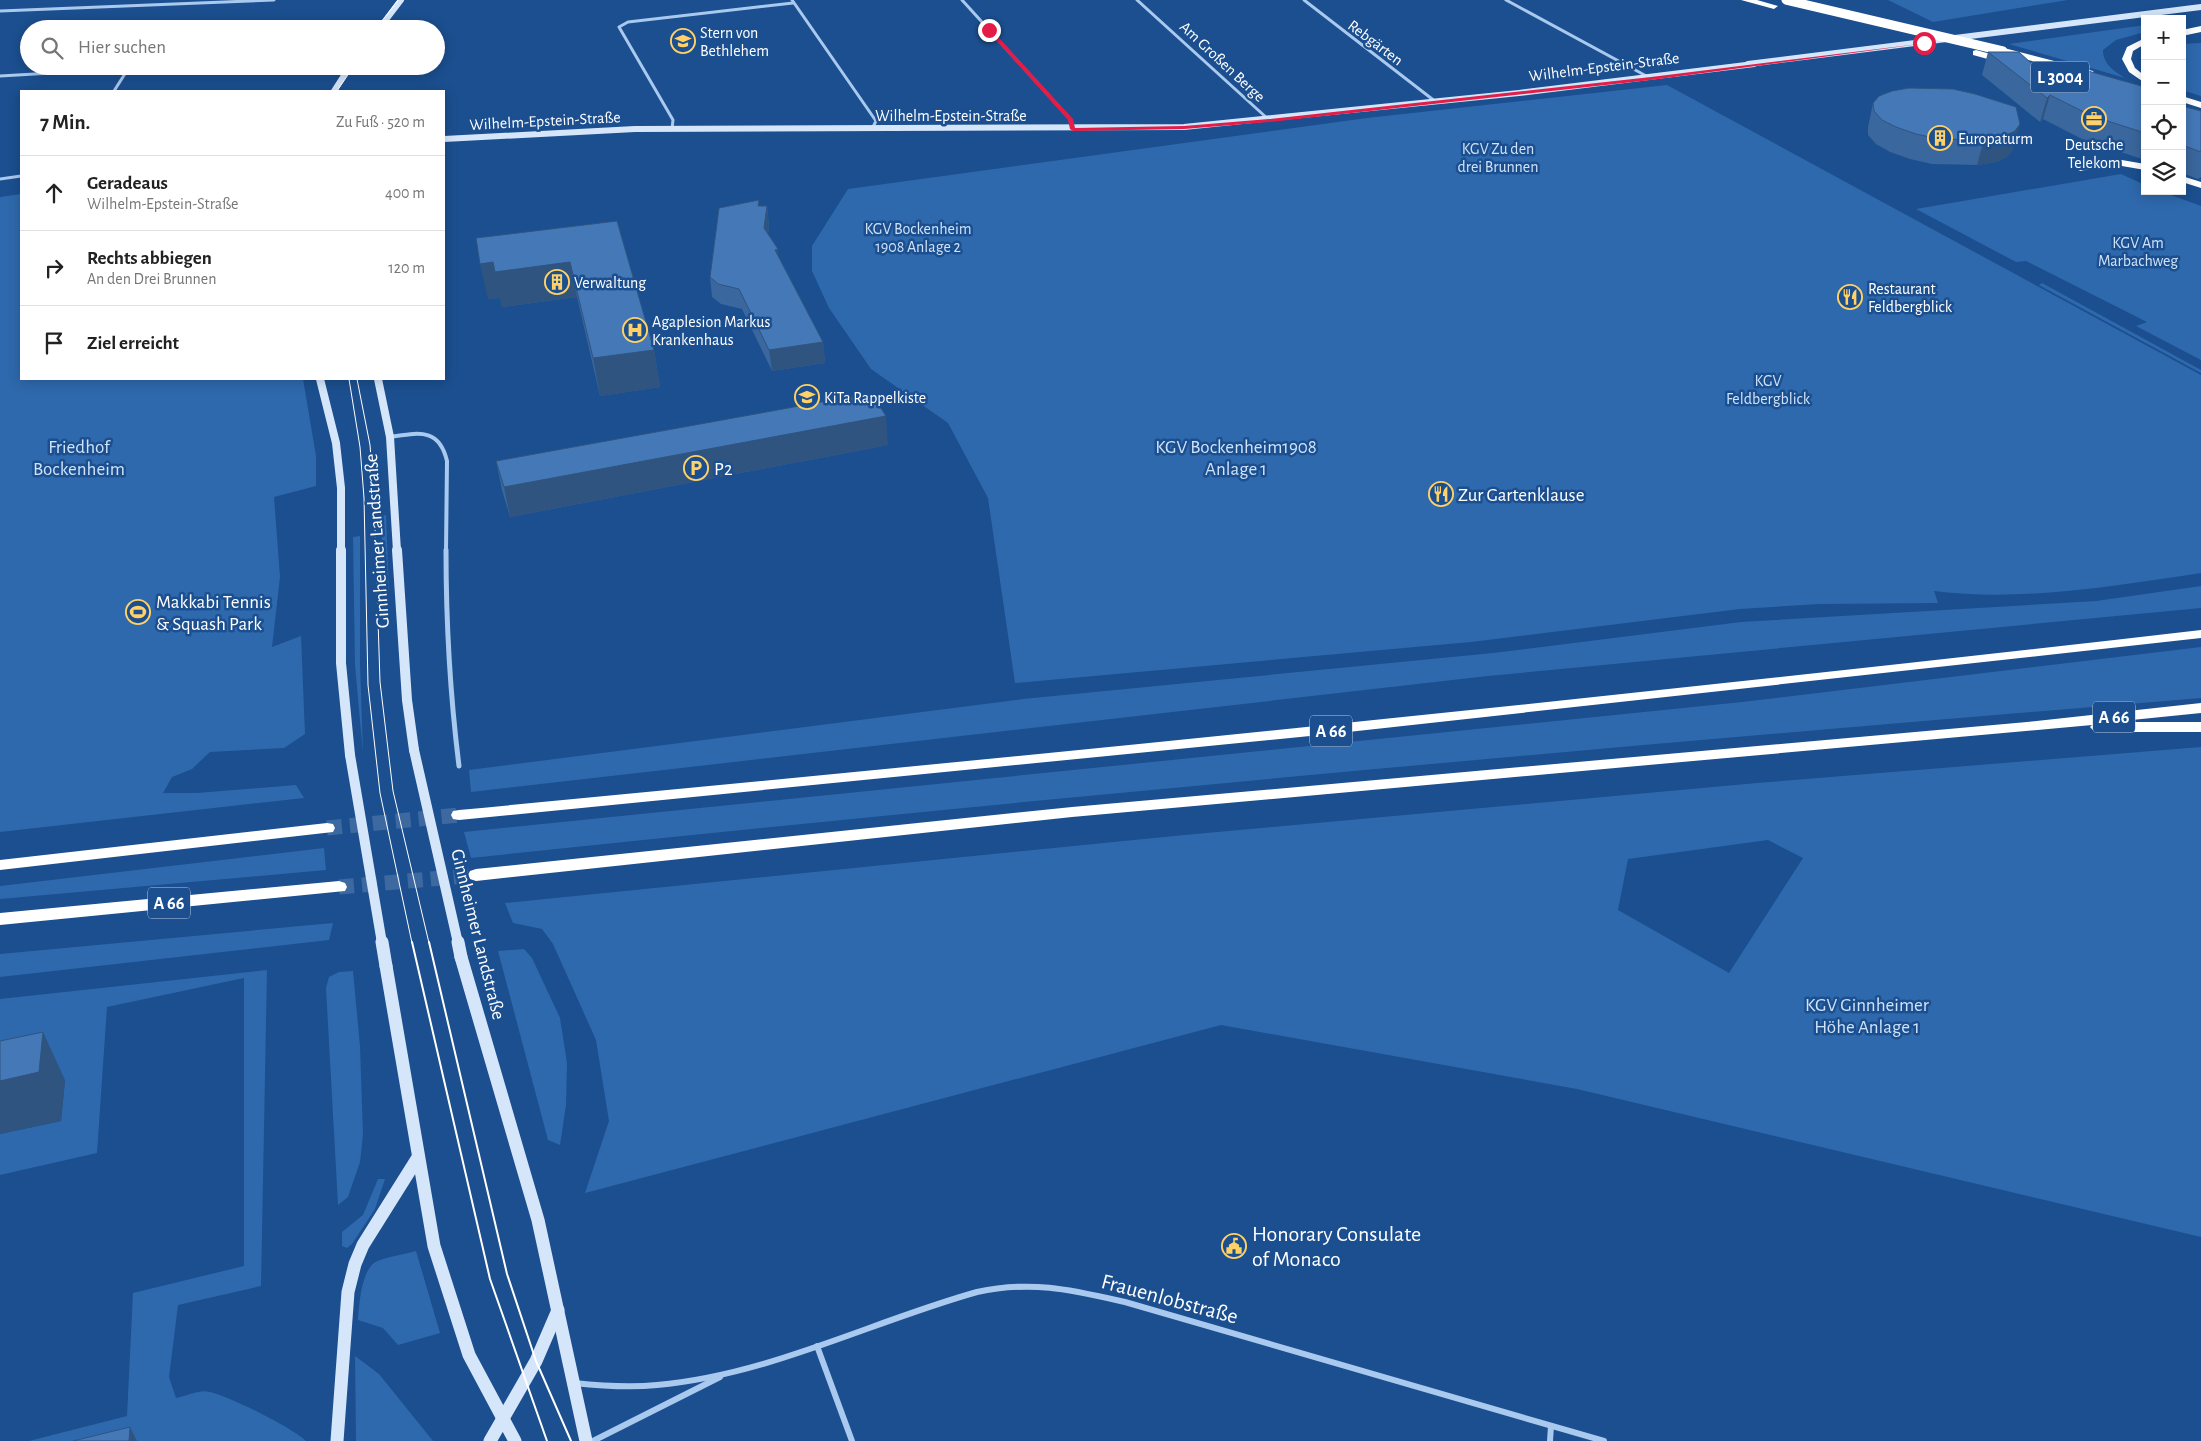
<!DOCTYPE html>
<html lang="de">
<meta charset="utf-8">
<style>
:root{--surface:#fff;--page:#f2f2f2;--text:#222;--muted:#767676;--line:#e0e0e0}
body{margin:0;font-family:"Alegreya Sans",sans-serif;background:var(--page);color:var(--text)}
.controls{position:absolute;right:15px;top:15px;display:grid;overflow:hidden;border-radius:0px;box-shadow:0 2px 12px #0003}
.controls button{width:45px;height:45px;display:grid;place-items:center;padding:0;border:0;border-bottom:1px solid var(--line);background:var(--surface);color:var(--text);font:25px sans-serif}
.stop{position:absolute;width:15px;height:15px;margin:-11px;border:4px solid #e11d48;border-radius:50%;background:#fff}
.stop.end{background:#e11d48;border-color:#fff;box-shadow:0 1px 5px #0008}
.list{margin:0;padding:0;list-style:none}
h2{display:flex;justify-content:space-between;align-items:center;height:65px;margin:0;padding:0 20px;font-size:21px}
h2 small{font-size:16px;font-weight:400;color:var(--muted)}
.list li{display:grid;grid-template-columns:32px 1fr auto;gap:15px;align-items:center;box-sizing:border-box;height:75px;padding:0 20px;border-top:1px solid var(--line)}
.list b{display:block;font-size:19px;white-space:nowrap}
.list p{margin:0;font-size:16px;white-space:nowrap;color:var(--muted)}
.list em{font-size:16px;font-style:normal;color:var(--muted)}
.icon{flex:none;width:28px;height:28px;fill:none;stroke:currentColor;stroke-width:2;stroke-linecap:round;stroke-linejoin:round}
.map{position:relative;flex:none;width:2201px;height:1441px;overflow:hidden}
.search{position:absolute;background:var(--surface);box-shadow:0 2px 12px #0003;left:20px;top:20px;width:425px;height:55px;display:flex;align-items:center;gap:12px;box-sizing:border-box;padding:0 18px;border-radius:28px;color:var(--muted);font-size:19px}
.panel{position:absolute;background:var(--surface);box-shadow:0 2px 12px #0003;left:20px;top:90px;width:425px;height:290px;border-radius:0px}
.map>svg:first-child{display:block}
.green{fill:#2e69ad;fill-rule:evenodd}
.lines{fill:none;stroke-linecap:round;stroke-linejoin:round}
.highway-tunnel{stroke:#3d69a0;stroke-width:15;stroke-dasharray:15 8;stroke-linecap:butt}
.street-far3{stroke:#a9c9ee;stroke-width:3}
.street-far2{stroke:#a9c9ee;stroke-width:4}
.street-far1{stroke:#a9c9ee;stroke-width:5}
.street{stroke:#a9c9ee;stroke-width:6}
.secondary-far3{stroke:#d6e6fa;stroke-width:6}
.secondary-far2{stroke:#d6e6fa;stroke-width:8}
.secondary-far1{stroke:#d6e6fa;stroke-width:10}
.secondary{stroke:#d6e6fa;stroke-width:13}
.highway{fill:#fff;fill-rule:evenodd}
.tram-far1{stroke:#fff;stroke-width:1}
.tram{stroke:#fff;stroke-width:2}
.secondary-bridge-far1{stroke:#d6e6fa;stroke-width:10}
.secondary-bridge{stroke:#d6e6fa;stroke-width:13}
.highway-bridge{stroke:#fff;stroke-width:9}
.wall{fill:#3a679d}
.shaded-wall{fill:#305480}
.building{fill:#4478b7;stroke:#305480}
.route{fill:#e11d48}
.labels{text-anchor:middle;stroke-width:5;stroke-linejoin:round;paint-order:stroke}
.far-poi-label{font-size:16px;fill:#fff;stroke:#1b4f8f;text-anchor:start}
.far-street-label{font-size:16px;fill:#fff;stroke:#1b4f8f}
.far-park-label{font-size:16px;fill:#cfe3fa;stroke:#1b4f8f}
.shield{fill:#1b4f8f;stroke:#bbcadd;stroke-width:1}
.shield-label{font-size:18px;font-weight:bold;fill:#fff}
.park-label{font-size:19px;fill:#cfe3fa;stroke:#1b4f8f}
.poi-label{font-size:19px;fill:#fff;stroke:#1b4f8f;text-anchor:start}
.street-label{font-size:19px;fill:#fff;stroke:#1b4f8f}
.near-poi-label{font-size:22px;fill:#fff;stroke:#1b4f8f;text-anchor:start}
.near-street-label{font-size:22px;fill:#fff;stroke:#1b4f8f}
</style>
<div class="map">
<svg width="2201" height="1441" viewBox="0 0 2201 1441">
<rect width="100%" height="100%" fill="#1b4f8f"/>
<!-- green -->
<g class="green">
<polygon points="1888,0 2068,0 1933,22"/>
<path d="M2145,25V32L2116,40L2103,50C2103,64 2114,71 2125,78L2009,44Z"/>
<polygon points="2201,43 2201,96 2182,90 2182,44"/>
<path d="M1667,85L2201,375V573C2114,586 2022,602 1934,591L1938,603L1819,604L1740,609L1471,642L1015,683L988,498L948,423L871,369L829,308L812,271V246L848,189L1367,118Z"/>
<polygon points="2121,174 2145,185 2145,191 2160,191 2201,206 2201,360 2136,326 2147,322 2026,261 2016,262 1916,209"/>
<polygon points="21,194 21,379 303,379 316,456 316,486 274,497 280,577 272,647 301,636 305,734 284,748 210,752 192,769 172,777 163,793 197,793 296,785 304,798 0,832 0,197"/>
<polygon points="2042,283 2201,370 2201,373 2039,285"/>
<polygon points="386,515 390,621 385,622 381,516"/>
<polygon points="360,536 360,664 363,754 355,665 353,537"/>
<polygon points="2201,586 2201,608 1488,676 471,792 469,770 1023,699 1493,653 1741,622 2096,601"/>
<path d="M2201,647V698C1624,745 1047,797 471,858L464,832L1742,702Z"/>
<path d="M2201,747V1237L1577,1089L1221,1025L585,1193L609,1121L596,1040L553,944L542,929L513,923L505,903L1174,836L1757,783ZM1768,840L1803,858L1729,973L1618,910L1628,859Z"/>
<polygon points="324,848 326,870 0,899 0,886"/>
<polygon points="333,923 329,940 0,977 0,954"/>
<polygon points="524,949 532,958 560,1018 567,1063 566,1105 560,1145 548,1140 498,951"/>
<path d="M267,970L261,1286L178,1305L169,1377L176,1398C186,1396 201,1389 210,1392C229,1396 293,1428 306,1441H29L127,1416L133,1293L244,1266V978L107,1007L97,1153L0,1175V1134L61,1121L65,1080L0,1094V999Z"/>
<polygon points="353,971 360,1046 363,1135 360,1162 348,1197 338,1205 326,988 329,977 339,972"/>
<polygon points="378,1179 385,1179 375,1209 352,1244 347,1248 342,1246 342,1232 363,1215"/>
<path d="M416,1251L440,1333L398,1345L383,1328L358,1320C359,1306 361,1273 374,1263C381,1258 406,1254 416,1251Z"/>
<polygon points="355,1356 379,1374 433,1441 356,1441"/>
</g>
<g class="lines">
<!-- highway-tunnel -->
<g class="highway-tunnel">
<polyline points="327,828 459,815"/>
<polyline points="339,887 476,875"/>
</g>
<!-- street-far3 -->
<g class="street-far3">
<polyline points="792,0 876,121 872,129"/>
<polyline points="962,0 1071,120 1073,129"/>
<polyline points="1137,0 1268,119"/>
<polyline points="1304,0 1436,102"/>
<polyline points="1506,0 1650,78"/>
<polyline points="0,11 274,0"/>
<polyline points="0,76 174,66"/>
<polyline points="114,91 128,69"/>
<polyline points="672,129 673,120 619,27 628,22 793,3"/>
<polyline points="0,179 21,176"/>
</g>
<!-- street-far2 -->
<path class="street-far2" d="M390,437C418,433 439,427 447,461L446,551"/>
<!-- street-far1 -->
<path class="street-far1" d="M446,550C446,622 450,694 459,766"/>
<!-- street -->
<g class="street">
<polyline points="817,1346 852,1441"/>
<path d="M574,1383C602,1386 629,1388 657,1385C769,1375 870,1322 977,1292C1032,1280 1072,1290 1125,1302L1604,1441"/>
<polyline points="593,1441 720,1377"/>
<polyline points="1550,1441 1551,1426"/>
</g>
<!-- secondary-far3 -->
<g class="secondary-far3">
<polyline points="379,29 401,0"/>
<polyline points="1748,64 2201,7"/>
<polyline points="334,91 350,66"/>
<polyline points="444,139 635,129 1184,127 1519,93 1754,64"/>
</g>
<!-- secondary-far2 -->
<g class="secondary-far2">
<polyline points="320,379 336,443 341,488 341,551"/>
<polyline points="378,379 390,437 397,551"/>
</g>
<!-- secondary-far1 -->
<g class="secondary-far1">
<polyline points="341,550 341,663 350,755"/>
<polyline points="397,550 407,700 414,750"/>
</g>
<!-- secondary -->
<g class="secondary">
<polyline points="461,957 538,1220 586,1441"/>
<polyline points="386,966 434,1246 469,1355 515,1441"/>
<polyline points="337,1441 348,1292 355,1264 363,1245 417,1159"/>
<polyline points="490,1441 536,1361 558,1310"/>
</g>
<!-- highway -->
<g class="highway">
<polygon points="1741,0 1757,0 1778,6 1774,9"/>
<polygon points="2201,26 2201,32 2182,36 2182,30"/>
<polygon points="2145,38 2145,44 2133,51 2131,59 2135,68 2145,76 2145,83 2129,72 2122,59 2127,47"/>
<polygon points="2004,48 2093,71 2094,73 2090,76 2001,53 2001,49"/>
<polygon points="1976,50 2009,59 2010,61 2006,64 1973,55 1973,51"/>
<polygon points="2182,96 2201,102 2201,108 2182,102"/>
<polygon points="2116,159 2145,164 2145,170 2116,165 2080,171 2075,168 2080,165"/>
<polygon points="2182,176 2201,182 2201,188 2182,182"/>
<path d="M2201,630V638L1330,734L459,820L453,819L451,815L453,811L459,810C1040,755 1621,697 2201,630Z"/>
<polygon points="2201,703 2201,713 2112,722 2201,722 2201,732 2098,732 2093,730 2090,727 2092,725 1072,817 476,881 470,879 468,875 470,871 476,869 1072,807 2027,722"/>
<polygon points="327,823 333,824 335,828 333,832 0,870 0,860"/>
<polygon points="339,881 345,883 347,887 345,891 0,925 0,913"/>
</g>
<!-- tram-far1 -->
<g class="tram-far1">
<polyline points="376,29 398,0"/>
<polyline points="337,91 354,66"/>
<polyline points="349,379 360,447 364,498 368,685 380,793 412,943"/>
<polyline points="357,379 370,445 374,496 380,682 393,791 429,943"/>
</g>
<!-- tram -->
<g class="tram">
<polyline points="412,942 490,1279 547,1441"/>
<polyline points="429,942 507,1274 536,1361 571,1441"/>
</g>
<!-- secondary-bridge-far1 -->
<g class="secondary-bridge-far1">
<polyline points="414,750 458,943"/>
<polyline points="350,755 382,943"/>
</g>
<!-- secondary-bridge -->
<g class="secondary-bridge">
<polyline points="382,942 386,966"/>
<polyline points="458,942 461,957"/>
</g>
<!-- highway-bridge -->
<polyline class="highway-bridge" points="1786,0 2003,51"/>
</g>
<!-- wall -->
<g class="wall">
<polygon points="1988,52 2031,63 2145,87 2145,160 2084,140 2043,119 2040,122 1982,75"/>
<polygon points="2182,97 2185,98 2183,106 2201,111 2201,177 2198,179 2182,173"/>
<polygon points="1873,103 2013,149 2008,156 1996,162 1977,165 1932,164 1910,159 1890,152 1876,144 1868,135 1868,127"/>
<polygon points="759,200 759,206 767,206 769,226 768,234 779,257 823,342 825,363 772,371 742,309 721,304 712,297 710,277"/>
<polygon points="617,221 654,350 660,387 600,396 577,297 502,307 500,298 488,299"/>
<polygon points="888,445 510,517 502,490 496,461"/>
</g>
<!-- shaded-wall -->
<g class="shaded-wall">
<polygon points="2050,95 2043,119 2040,122 2047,98"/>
<polygon points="2185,98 2182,107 2182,100"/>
<polygon points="2020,124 2013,149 2008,156 1996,162 1977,165 1984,140"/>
<polygon points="767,206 769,226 766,248 764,228"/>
<polygon points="778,249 780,269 775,250"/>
<polygon points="493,262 570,262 577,297 502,307 500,298 488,299 480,264"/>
<polygon points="823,342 825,363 772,371 769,350"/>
<polygon points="654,350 660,387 600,396 593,358"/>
<polygon points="886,416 888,445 510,517 504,487"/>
<polygon points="43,1032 65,1080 61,1121 0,1134 0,1081"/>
<polygon points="130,1427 137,1441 129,1441"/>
</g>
<!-- building -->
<g class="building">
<polygon points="1988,52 2019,52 2031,63 2043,63 2068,70 2074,67 2145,87 2145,133 2092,116 2050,95 2047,98"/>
<polygon points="1909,88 1953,89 1975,94 2016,107 2020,124 2015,131 2002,137 1984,140 1939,139 1916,134 1896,127 1882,120 1874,111 1873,103 1879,96 1892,91"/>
<polygon points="2182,106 2201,111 2201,152 2182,145"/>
<polygon points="759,200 758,206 767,206 764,228 778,249 775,250 823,342 769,350 739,289 718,284 710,277 719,208"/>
<polygon points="617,221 654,350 593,358 570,262 495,272 493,262 480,264 476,238"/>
<polygon points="871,393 886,416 504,487 496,461"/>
<polygon points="43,1032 39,1072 0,1081 0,1041"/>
<polygon points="130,1427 129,1441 73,1441"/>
</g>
<!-- route -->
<polygon class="route" points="991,29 1073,119 1075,128 1184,126 1269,119 1651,77 1927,43 1651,80 1269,122 1184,129 1073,131 1070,129 1068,120 987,30"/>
<!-- icons -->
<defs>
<symbol id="school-ring" viewBox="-11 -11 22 22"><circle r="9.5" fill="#1b4f8f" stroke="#ffd166" stroke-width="1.5"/><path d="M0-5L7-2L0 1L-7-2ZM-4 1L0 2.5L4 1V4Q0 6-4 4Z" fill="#ffd166"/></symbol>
<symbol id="office-ring" viewBox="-11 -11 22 22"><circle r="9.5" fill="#1b4f8f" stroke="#ffd166" stroke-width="1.5"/><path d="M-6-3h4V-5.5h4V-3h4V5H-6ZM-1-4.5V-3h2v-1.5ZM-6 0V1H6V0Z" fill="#ffd166"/></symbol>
<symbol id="building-ring" viewBox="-11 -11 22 22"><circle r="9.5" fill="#1b4f8f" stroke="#ffd166" stroke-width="1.5"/><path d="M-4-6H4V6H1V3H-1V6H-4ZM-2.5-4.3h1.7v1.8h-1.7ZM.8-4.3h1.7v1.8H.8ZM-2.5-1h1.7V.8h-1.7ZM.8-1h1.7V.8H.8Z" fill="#ffd166"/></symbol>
<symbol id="restaurant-ring" viewBox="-11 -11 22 22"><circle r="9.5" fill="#1b4f8f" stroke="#ffd166" stroke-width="1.5"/><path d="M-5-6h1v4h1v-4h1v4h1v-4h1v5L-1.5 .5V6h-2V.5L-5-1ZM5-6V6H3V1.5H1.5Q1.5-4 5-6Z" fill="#ffd166"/></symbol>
<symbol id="hospital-ring" viewBox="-11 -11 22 22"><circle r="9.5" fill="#1b4f8f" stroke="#ffd166" stroke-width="1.5"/><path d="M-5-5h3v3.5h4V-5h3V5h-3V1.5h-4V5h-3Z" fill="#ffd166"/></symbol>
<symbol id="parking-ring" viewBox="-11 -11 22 22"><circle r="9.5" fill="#1b4f8f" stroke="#ffd166" stroke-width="1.5"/><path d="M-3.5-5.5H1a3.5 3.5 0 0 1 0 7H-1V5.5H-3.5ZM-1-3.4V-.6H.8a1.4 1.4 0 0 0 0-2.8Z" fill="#ffd166"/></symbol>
<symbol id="stadium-ring" viewBox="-11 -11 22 22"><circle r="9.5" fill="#1b4f8f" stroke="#ffd166" stroke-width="1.5"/><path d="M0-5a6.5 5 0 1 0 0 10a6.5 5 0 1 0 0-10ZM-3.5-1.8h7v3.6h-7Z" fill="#ffd166"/></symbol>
<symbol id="civic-ring" viewBox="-11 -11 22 22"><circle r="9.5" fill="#1b4f8f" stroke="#ffd166" stroke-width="1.5"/><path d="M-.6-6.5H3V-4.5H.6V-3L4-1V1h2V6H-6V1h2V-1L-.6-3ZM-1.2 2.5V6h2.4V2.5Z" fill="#ffd166"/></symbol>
</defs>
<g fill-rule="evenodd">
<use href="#school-ring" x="669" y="27" width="28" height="28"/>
<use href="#office-ring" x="2080" y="105" width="28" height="28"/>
<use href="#building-ring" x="1926" y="124" width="28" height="28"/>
<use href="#building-ring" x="543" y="268" width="28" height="28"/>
<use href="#restaurant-ring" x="1836" y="283" width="28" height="28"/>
<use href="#hospital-ring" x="621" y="316" width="28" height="28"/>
<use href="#school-ring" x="793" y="383" width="28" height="28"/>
<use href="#parking-ring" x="682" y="454" width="28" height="28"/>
<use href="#restaurant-ring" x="1427" y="480" width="28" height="28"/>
<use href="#stadium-ring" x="124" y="598" width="28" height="28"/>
<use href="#civic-ring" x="1220" y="1232" width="28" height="28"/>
</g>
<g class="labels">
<!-- far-poi labels -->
<g class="far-poi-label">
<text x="700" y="38">Stern von<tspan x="700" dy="18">Bethlehem</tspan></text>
<text x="1958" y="144">Europaturm</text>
<text x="2094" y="150" text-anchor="middle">Deutsche<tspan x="2094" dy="18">Telekom</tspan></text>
<text x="574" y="288">Verwaltung</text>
<text x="1868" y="294">Restaurant<tspan x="1868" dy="18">Feldbergblick</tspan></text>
<text x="652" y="327">Agaplesion Markus<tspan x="652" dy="18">Krankenhaus</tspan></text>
<text x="824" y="403">KiTa Rappelkiste</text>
</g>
<!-- far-street labels -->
<g class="far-street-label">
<text transform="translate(1376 42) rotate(37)" y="6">Rebgärten</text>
<text transform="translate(1223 61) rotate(43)" y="6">Am Großen Berge</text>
<text transform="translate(1604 66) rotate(-7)" y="6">Wilhelm-Epstein-Straße</text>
<text x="951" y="121">Wilhelm-Epstein-Straße</text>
<text transform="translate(545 120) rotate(-3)" y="6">Wilhelm-Epstein-Straße</text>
</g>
<!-- far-park labels -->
<g class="far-park-label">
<text x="1498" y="154">KGV Zu den<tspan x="1498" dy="18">drei Brunnen</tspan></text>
<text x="918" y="234">KGV Bockenheim<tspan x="918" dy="18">1908 Anlage 2</tspan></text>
<text x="2138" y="248">KGV Am<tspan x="2138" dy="18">Marbachweg</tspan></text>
<text x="1768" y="386">KGV<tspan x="1768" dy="18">Feldbergblick</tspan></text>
</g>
<!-- shield labels -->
<g class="shield">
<rect x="2031" y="61.5" width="58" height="31" rx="4"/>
<rect x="2093" y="701.5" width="42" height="31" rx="4"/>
<rect x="1310" y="715.5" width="42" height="31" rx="4"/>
<rect x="148" y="887.5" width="42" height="31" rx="4"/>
</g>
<g class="shield-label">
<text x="2060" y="83">L 3004</text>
<text x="2114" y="723">A 66</text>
<text x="1331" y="737">A 66</text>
<text x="169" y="909">A 66</text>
</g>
<!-- park labels -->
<g class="park-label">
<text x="79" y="453">Friedhof<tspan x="79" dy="22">Bockenheim</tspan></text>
<text x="1236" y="453">KGV Bockenheim1908<tspan x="1236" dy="22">Anlage 1</tspan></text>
<text x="1867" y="1011">KGV Ginnheimer<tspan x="1867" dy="22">Höhe Anlage 1</tspan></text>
</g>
<!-- poi labels -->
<g class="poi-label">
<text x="714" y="475">P2</text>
<text x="1458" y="501">Zur Gartenklause</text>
<text x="156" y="608">Makkabi Tennis<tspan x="156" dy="22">&amp; Squash Park</tspan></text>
</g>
<!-- street labels -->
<g class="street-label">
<text transform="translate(376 541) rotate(-94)" y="7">Ginnheimer Landstraße</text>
<text transform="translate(479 934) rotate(76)" y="7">Ginnheimer Landstraße</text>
</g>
<!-- near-poi labels -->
<g class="near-poi-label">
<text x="1252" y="1241">Honorary Consulate<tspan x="1252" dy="25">of Monaco</tspan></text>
</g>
<!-- near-street labels -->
<g class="near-street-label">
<text transform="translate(1170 1298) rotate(15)" y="8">Frauenlobstraße</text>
</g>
</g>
</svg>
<div class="controls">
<button>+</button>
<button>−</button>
<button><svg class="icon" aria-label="locate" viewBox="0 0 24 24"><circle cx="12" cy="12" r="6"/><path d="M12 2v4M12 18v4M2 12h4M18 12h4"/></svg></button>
<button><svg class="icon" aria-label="layers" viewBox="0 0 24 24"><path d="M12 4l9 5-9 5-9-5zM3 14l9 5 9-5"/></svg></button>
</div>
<div class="stop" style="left:1924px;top:43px"></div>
<div class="stop end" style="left:989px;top:30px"></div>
<div class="search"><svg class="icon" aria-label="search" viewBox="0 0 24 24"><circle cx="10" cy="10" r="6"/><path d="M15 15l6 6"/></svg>Hier suchen</div>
<section class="panel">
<h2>7 Min.<small>Zu Fuß · 520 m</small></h2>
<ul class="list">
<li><svg class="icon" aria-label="ahead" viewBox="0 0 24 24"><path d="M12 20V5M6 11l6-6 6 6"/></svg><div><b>Geradeaus</b><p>Wilhelm-Epstein-Straße</p></div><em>400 m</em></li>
<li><svg class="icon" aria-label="right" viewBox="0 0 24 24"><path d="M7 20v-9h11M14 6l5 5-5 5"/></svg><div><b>Rechts abbiegen</b><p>An den Drei Brunnen</p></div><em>120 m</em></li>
<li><svg class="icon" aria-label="arrive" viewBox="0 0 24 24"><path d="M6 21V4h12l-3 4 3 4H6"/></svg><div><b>Ziel erreicht</b></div></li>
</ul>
</section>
</div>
